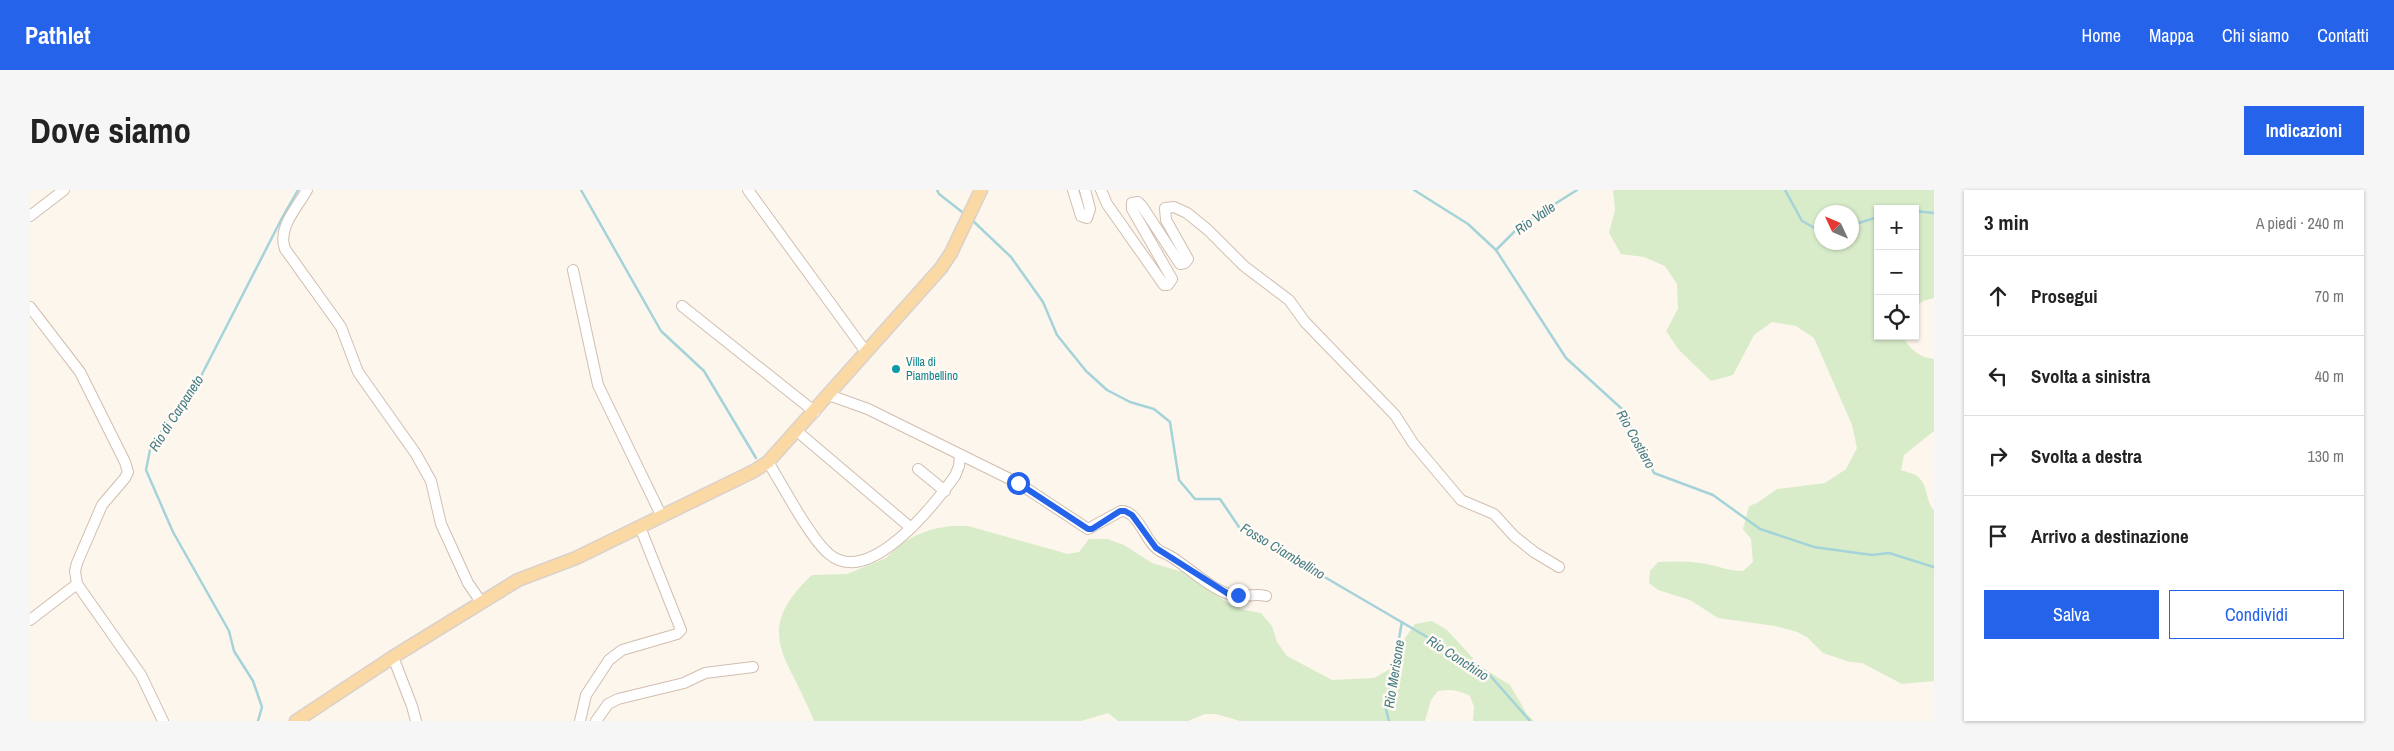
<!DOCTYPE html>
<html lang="it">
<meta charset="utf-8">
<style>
:root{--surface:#fff;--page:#f6f6f6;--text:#222;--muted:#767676;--line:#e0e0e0;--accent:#2563eb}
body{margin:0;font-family:"Archivo Narrow",sans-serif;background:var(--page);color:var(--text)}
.controls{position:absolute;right:15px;top:15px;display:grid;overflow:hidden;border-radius:0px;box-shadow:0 1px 4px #0004}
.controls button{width:45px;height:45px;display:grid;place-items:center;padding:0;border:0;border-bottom:1px solid var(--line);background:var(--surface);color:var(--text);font:25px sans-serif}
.compass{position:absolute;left:1784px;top:15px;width:45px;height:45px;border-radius:50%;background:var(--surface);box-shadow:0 1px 4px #0004;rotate:314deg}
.stop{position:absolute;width:15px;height:15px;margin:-11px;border:4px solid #2563eb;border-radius:50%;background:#fff}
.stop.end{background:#2563eb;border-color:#fff;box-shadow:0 1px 5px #0008}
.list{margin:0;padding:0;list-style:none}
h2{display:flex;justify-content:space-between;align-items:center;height:65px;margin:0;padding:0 20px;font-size:21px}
h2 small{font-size:16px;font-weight:400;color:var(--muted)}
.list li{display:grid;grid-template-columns:32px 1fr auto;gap:15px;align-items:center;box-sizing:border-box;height:80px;padding:0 20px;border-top:1px solid var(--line)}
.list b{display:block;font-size:19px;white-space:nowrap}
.list em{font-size:16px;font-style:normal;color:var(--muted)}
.actions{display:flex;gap:10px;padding:15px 20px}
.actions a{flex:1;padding:11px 0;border:1px solid var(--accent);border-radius:0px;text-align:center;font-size:18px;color:var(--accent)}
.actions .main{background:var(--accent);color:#fff}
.icon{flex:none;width:28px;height:28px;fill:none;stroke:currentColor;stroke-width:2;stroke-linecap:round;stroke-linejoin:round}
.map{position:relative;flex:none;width:1904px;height:531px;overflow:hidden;border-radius:0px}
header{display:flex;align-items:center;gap:30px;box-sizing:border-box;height:70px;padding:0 25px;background:var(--accent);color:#fff}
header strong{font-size:24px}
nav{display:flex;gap:28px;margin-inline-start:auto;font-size:18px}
.intro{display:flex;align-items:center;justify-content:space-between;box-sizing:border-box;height:120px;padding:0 30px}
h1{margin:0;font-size:35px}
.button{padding:12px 22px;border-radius:0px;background:var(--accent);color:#fff;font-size:18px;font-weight:700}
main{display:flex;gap:30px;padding:0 30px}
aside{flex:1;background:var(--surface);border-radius:0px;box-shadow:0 1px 4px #0004}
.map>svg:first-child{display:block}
.green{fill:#d8ecc9;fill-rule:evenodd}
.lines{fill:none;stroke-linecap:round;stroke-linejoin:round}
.stream{stroke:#a5d3da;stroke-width:2.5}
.minor-casing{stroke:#d1beb0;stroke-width:12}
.major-casing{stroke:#dad1cd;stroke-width:15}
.minor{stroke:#fff;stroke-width:10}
.major{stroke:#fbd9a5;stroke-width:12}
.route{stroke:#2563eb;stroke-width:6}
.culture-dot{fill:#0f9aa8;stroke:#fffaf3;stroke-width:2}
.labels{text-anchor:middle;stroke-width:5;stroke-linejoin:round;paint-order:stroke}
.culture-label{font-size:12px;fill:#0d838f;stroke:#fffaf3;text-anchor:start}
.water-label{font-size:14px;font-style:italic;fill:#437c86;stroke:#fffaf3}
</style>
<header>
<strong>Pathlet</strong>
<nav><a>Home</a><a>Mappa</a><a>Chi siamo</a><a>Contatti</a></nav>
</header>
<div class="intro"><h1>Dove siamo</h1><a class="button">Indicazioni</a></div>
<main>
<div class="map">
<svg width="1904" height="531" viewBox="0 0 1904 531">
<rect width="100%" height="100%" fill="#fdf6ec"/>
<!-- green -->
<g class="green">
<path d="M1583,0H1904V108L1893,111L1885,116V19H1848V146H1872C1881,160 1888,167 1904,169V241L1874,265L1871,280C1875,282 1883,283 1887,286C1899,295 1895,311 1904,320V491L1872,494L1832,473L1820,472L1793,463L1777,447L1767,442L1745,436L1688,428L1660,410L1628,400L1619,393L1620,381L1628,372C1645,371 1661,371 1677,374C1690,377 1700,381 1713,381L1723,372L1721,349L1713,339L1719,316L1727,313L1747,299L1795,293L1816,279L1827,258L1822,235L1784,148L1766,136L1742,132L1724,145L1703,185L1681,191L1649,160L1636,141L1648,119L1647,94L1635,76L1614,67L1591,64L1579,43L1585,20ZM1792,22H1822V52H1792Z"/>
<path d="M921,336H938L1038,364L1049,362L1059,349H1077L1094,355L1122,373L1156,383L1198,413L1214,420L1231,423L1242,436L1247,452L1257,466L1302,490L1344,488L1360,479L1370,464L1375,448L1385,434L1402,431L1417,440L1451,477L1480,495L1497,524L1504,531H1443L1444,517L1440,506C1429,500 1420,499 1408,501L1401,510L1395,531H1210L1186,524H1175L1158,531H1088L1078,523L1051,531H784C760,468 720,443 782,385L817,384L856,368L872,353L887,345L903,339Z"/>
</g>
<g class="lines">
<!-- stream -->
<g class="stream">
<polyline points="551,0 631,141 674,181 726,268"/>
<polyline points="907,0 909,4 936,25"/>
<polyline points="1384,0 1438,34 1466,60 1536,168 1592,219 1624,283 1683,305 1730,339 1784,357 1842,365 1859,363 1904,377"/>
<polyline points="1755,0 1772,31 1792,42"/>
<polyline points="1885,21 1904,23"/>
<polyline points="942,30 981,67 1013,112 1027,145 1056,181 1077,200 1100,212 1124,219 1140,232 1149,290 1165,309 1190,309 1209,337 1457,482 1500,531"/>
<polyline points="1822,35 1848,27"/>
<polyline points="1466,60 1490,36 1547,0"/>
<polyline points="228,531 232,517 223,491 204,461 199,441 143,342 116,280 120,260 141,226 168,192 252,28 268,0"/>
<polyline points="1359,531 1356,519 1372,432"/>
</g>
<defs>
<g id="minor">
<path d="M277,0C267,18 247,38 255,59L311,137L328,182L386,264L401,291L411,334L438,393L451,412"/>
<polyline points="718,0 836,162"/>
<polyline points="1043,0 1051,26 1057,28 1060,19 1055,0"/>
<polyline points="1071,0 1077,14 1134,95 1138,95 1142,89 1102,19 1102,13 1108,12 1112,16 1150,74 1155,73 1158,69 1136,30 1135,18 1144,17 1157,23 1178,40 1214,76 1259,110 1275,132 1365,225 1383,253 1431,310 1464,324 1484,346 1504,362 1529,377"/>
<polyline points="0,26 34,0"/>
<polyline points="543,80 568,195 632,327"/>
<polyline points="652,116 785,222"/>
<polyline points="0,117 50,182 95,272 98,282 95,288 72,315 47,373 45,381 47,394 0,430"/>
<path d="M799,205L838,219L988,293L1058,339L1091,321C1107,320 1115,349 1126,358C1130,362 1135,363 1140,366C1157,376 1183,401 1202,405C1213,408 1224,403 1236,406"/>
<polyline points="768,242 881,338"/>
<path d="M738,272C753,296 780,348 799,364C839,398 904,315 925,286L929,276L930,265"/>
<polyline points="888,279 915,301"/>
<polyline points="47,394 111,485 133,531"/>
<polyline points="363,467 382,516 386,531"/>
<polyline points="550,531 556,505 579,470 592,460 647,444 651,440 610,337"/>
<polyline points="566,531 578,514 588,509 654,493 675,483 723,477"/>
</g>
<polyline id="major" points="266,531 363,467 488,390 546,368 724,281 738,272 911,78 921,63 951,0"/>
</defs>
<!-- minor casing -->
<use href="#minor" class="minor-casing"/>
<!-- major casing -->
<use href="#major" class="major-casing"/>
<!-- minor -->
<use href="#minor" class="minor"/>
<!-- major -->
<use href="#major" class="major"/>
</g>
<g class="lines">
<!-- route -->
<polyline class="route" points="988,293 1058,339 1062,339 1090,321 1095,321 1102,325 1126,358 1200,405 1208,405"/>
</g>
<!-- markers -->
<circle class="culture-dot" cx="866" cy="179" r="5"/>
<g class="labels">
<!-- culture labels -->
<g class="culture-label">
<text x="876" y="176">Villa di<tspan x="876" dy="14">Piambellino</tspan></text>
</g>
<!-- water labels -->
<g class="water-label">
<text transform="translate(1505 28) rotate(-35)" y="5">Rio Valle</text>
<text transform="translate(146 223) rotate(-57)" y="5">Rio di Carpaneto</text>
<text transform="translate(1606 249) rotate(61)" y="5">Rio Costiero</text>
<text transform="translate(1253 361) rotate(31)" y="5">Fosso Ciambellino</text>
<text transform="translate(1428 468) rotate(33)" y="5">Rio Conchino</text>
<text transform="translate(1364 484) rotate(-81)" y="5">Rio Merisone</text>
</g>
</g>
</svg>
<div class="controls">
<button>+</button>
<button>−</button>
<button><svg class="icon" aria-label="locate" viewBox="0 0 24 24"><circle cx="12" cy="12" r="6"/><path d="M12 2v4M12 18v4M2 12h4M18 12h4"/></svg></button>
</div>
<svg class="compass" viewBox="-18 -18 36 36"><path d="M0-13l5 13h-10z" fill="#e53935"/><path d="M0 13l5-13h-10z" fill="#767676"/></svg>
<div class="stop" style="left:988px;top:293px"></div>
<div class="stop end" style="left:1208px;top:405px"></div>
</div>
<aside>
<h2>3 min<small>A piedi · 240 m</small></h2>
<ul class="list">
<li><svg class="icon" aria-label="ahead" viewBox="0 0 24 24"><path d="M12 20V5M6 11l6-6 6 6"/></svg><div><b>Prosegui</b></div><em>70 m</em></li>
<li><svg class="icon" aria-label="left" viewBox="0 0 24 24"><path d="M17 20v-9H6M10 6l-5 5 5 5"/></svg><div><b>Svolta a sinistra</b></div><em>40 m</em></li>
<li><svg class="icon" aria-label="right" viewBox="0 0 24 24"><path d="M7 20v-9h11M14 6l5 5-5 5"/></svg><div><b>Svolta a destra</b></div><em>130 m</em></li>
<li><svg class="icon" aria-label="arrive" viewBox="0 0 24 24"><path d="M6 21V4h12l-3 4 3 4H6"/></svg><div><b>Arrivo a destinazione</b></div></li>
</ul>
<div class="actions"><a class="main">Salva</a><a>Condividi</a></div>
</aside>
</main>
